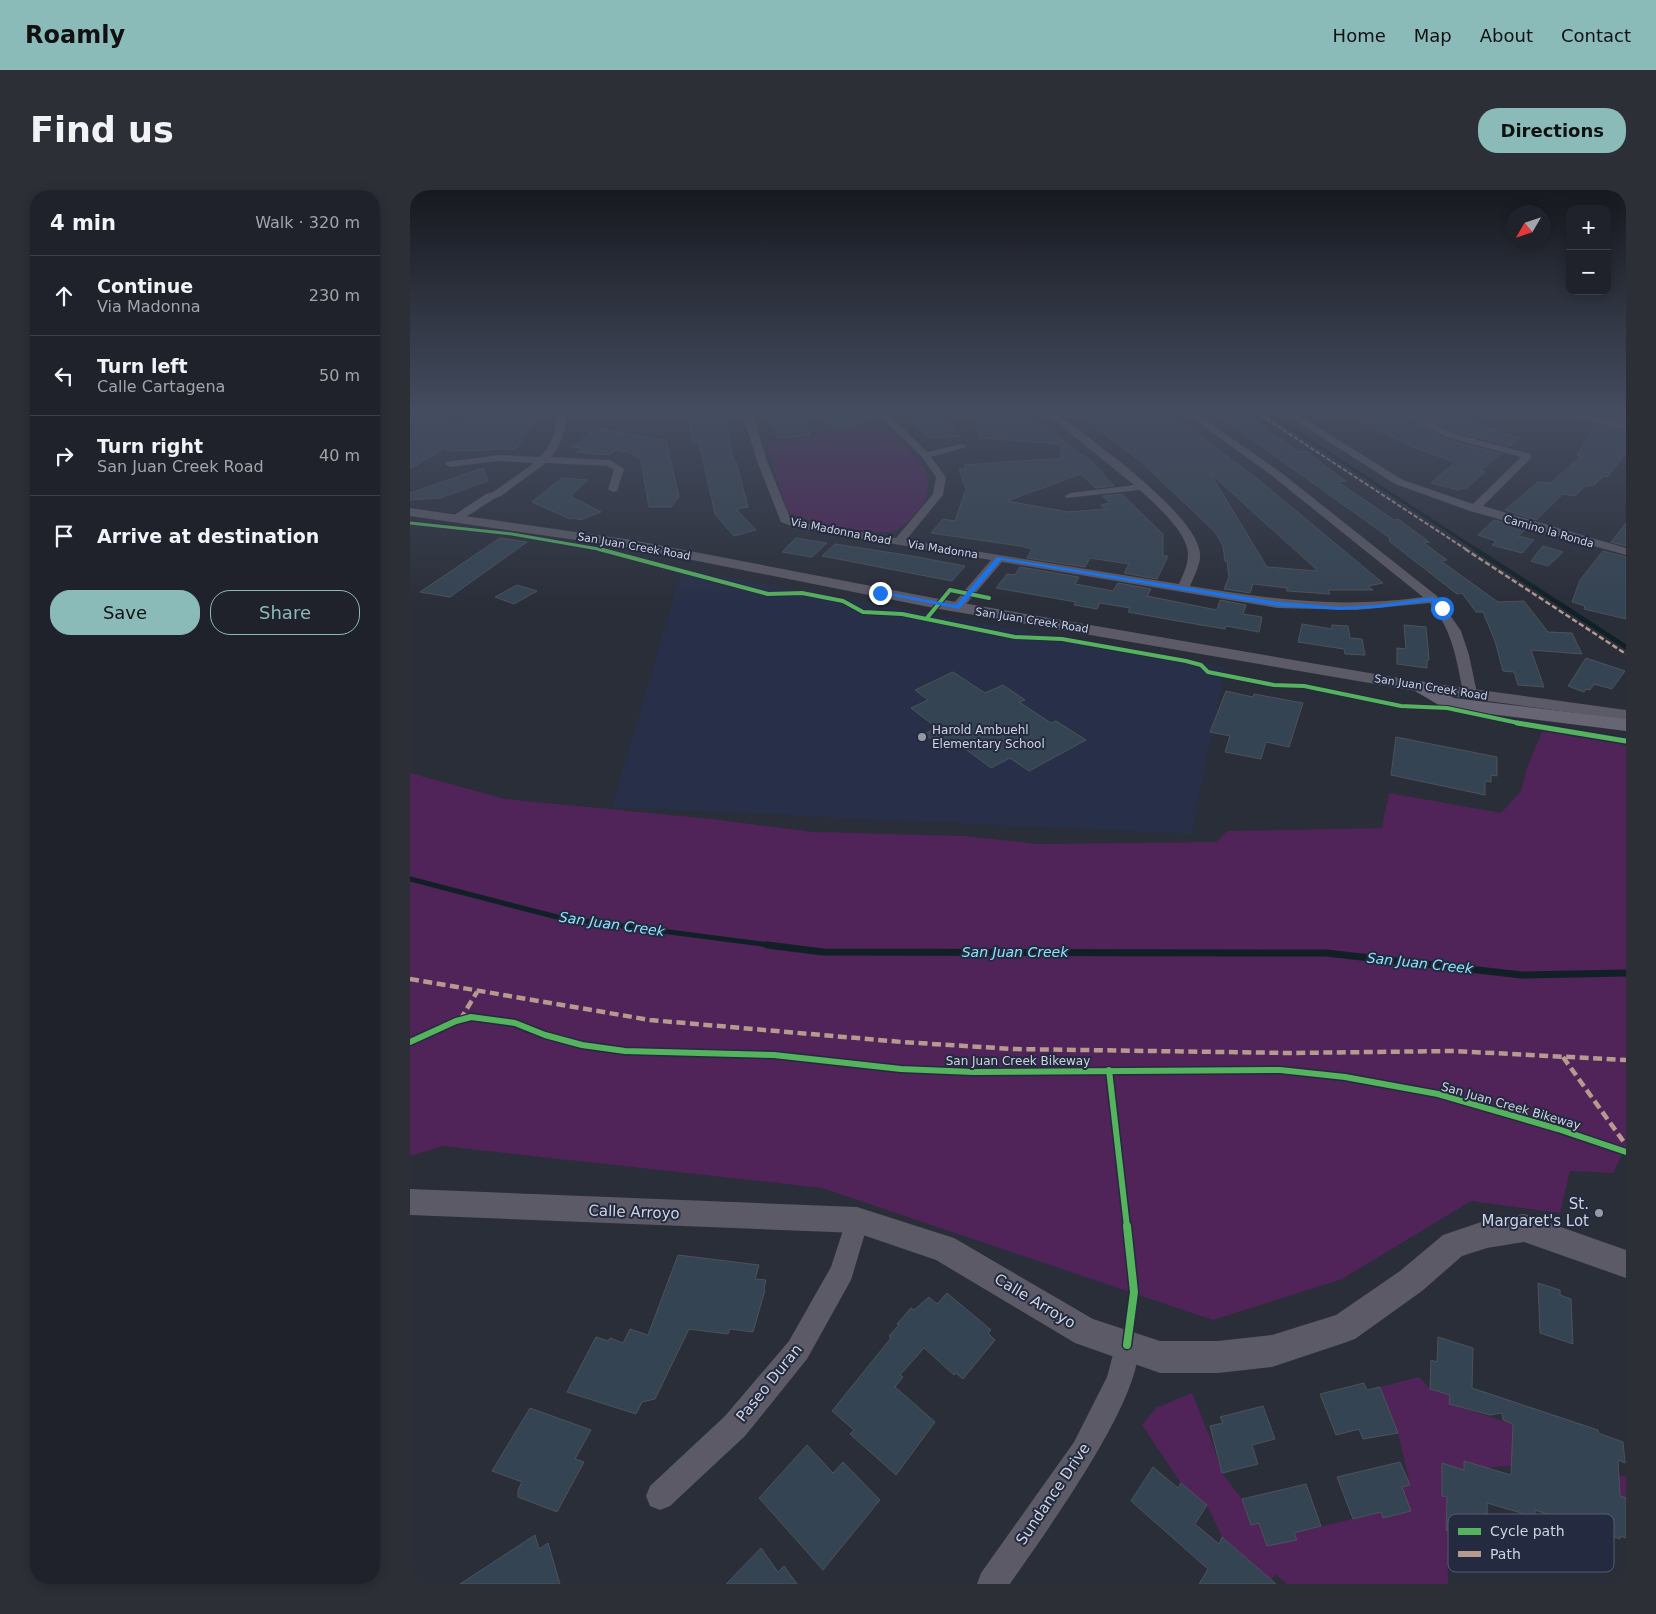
<!DOCTYPE html>
<meta charset="utf-8">
<style>
:root{--surface:#20222b;--page:#2d2f37;--text:#f1f3f6;--muted:#a2a4a9;--line:#3d3f47;--accent:#8bbbb9}
body{margin:0;font-family:"DejaVu Sans",sans-serif;background:var(--page);color:var(--text)}
.controls{position:absolute;right:15px;top:15px;display:grid;overflow:hidden;border-radius:10px;box-shadow:0 2px 12px #0003}
.controls button{width:45px;height:45px;display:grid;place-items:center;padding:0;border:0;border-bottom:1px solid var(--line);background:var(--surface);color:var(--text);font:25px sans-serif}
.compass{position:absolute;left:1096px;top:15px;width:45px;height:45px;border-radius:50%;background:var(--surface);box-shadow:0 2px 12px #0003;rotate:231deg}
.stop{position:absolute;width:15px;height:15px;margin:-11px;border:4px solid #1a73e8;border-radius:50%;background:#fff}
.stop.end{background:#1a73e8;border-color:#fff;box-shadow:0 1px 5px #0008}
.list{margin:0;padding:0;list-style:none}
h2{display:flex;justify-content:space-between;align-items:center;height:65px;margin:0;padding:0 20px;font-size:21px}
h2 small{font-size:16px;font-weight:400;color:var(--muted)}
.list li{display:grid;grid-template-columns:32px 1fr auto;gap:15px;align-items:center;box-sizing:border-box;height:80px;padding:0 20px;border-top:1px solid var(--line)}
.list b{display:block;font-size:19px;white-space:nowrap}
.list p{margin:0;font-size:16px;white-space:nowrap;color:var(--muted)}
.list em{font-size:16px;font-style:normal;color:var(--muted)}
.actions{display:flex;gap:10px;padding:15px 20px}
.actions a{flex:1;padding:11px 0;border:1px solid var(--accent);border-radius:20px;text-align:center;font-size:18px;color:var(--accent)}
.actions .main{background:var(--accent);color:#111}
.icon{flex:none;width:28px;height:28px;fill:none;stroke:currentColor;stroke-width:2;stroke-linecap:round;stroke-linejoin:round}
.map{position:relative;flex:none;width:1216px;height:1394px;overflow:hidden;border-radius:20px}
header{display:flex;align-items:center;gap:30px;box-sizing:border-box;height:70px;padding:0 25px;background:var(--accent);color:#111}
header strong{font-size:24px}
nav{display:flex;gap:28px;margin-inline-start:auto;font-size:18px}
.intro{display:flex;align-items:center;justify-content:space-between;box-sizing:border-box;height:120px;padding:0 30px}
h1{margin:0;font-size:35px}
.button{padding:12px 22px;border-radius:20px;background:var(--accent);color:#111;font-size:18px;font-weight:700}
main{display:flex;gap:30px;padding:0 30px}
aside{flex:1;background:var(--surface);border-radius:20px;box-shadow:0 2px 12px #0003}
.map>svg:first-child{display:block}
.built{fill:#283049}
.green{fill:#502359}
.lines{fill:none;stroke-linecap:round;stroke-linejoin:round}
.stream-far3{stroke:#112026;stroke-width:3}
.stream-far2{stroke:#112026;stroke-width:4.5}
.stream-far1{stroke:#112026;stroke-width:5}
.stream{stroke:#112026;stroke-width:7}
.building{fill:#354452;stroke:#4c525a;fill-rule:evenodd}
.minor{fill:#5c5a66;fill-rule:evenodd}
.tertiary{fill:#5c5a66;fill-rule:evenodd}
.secondary{fill:#676473;fill-rule:evenodd}
.quiet-far2{stroke:#b69a8f;stroke-width:2;stroke-dasharray:4.5 2;stroke-linecap:butt}
.quiet-far1{stroke:#b69a8f;stroke-width:2.5;stroke-dasharray:5.5 2.5;stroke-linecap:butt}
.quiet{stroke:#b69a8f;stroke-width:4.5;stroke-dasharray:9 4.5;stroke-linecap:butt}
.cycleway-far4-casing{stroke:#242a3f;stroke-width:5}
.cycleway-far3-casing{stroke:#242a3f;stroke-width:6}
.cycleway-far2-casing{stroke:#242a3f;stroke-width:8}
.cycleway-far1-casing{stroke:#242a3f;stroke-width:9}
.cycleway-casing{stroke:#242a3f;stroke-width:11}
.cycleway-far4{stroke:#56b35d;stroke-width:3}
.cycleway-far3{stroke:#56b35d;stroke-width:4}
.cycleway-far2{stroke:#56b35d;stroke-width:5}
.cycleway-far1{stroke:#56b35d;stroke-width:6}
.cycleway{stroke:#56b35d;stroke-width:8}
.route{fill:#1a73e8}
.poi-dot{fill:#959aa6;stroke:#242a3f;stroke-width:2}
.labels{text-anchor:middle;stroke-width:4;stroke-linejoin:round;paint-order:stroke}
.far-street-label{font-size:11px;fill:#cfd4e1;stroke:#242a3f}
.poi-label{font-size:12px;fill:#cfd4e1;stroke:#242a3f;text-anchor:start}
.street-label{font-size:12px;fill:#cfd4e1;stroke:#242a3f}
.water-label{font-size:14px;font-style:italic;fill:#8be2fb;stroke:#242a3f}
.near-poi-label{font-size:15px;fill:#cfd4e1;stroke:#242a3f;text-anchor:end}
.near-street-label{font-size:15px;fill:#cfd4e1;stroke:#242a3f}
.key{fill:#242a3f;stroke:#575d70;stroke-width:1}
.key-label{font-size:14px;fill:#cfd4e1}
</style>
<header>
<strong>Roamly</strong>
<nav><a>Home</a><a>Map</a><a>About</a><a>Contact</a></nav>
</header>
<div class="intro"><h1>Find us</h1><a class="button">Directions</a></div>
<main>
<aside>
<h2>4 min<small>Walk · 320 m</small></h2>
<ul class="list">
<li><svg class="icon" aria-label="ahead" viewBox="0 0 24 24"><path d="M12 20V5M6 11l6-6 6 6"/></svg><div><b>Continue</b><p>Via Madonna</p></div><em>230 m</em></li>
<li><svg class="icon" aria-label="left" viewBox="0 0 24 24"><path d="M17 20v-9H6M10 6l-5 5 5 5"/></svg><div><b>Turn left</b><p>Calle Cartagena</p></div><em>50 m</em></li>
<li><svg class="icon" aria-label="right" viewBox="0 0 24 24"><path d="M7 20v-9h11M14 6l5 5-5 5"/></svg><div><b>Turn right</b><p>San Juan Creek Road</p></div><em>40 m</em></li>
<li><svg class="icon" aria-label="arrive" viewBox="0 0 24 24"><path d="M6 21V4h12l-3 4 3 4H6"/></svg><div><b>Arrive at destination</b></div></li>
</ul>
<div class="actions"><a class="main">Save</a><a>Share</a></div>
</aside>
<div class="map">
<svg width="1216" height="1394" viewBox="0 0 1216 1394">
<rect width="100%" height="100%" fill="#2a2e39"/>
<!-- built -->
<polygon class="built" points="272,379 816,477 781,644 202,617"/>
<!-- green -->
<g class="green">
<path d="M467,233C478,243 507,267 514,278C519,285 519,300 516,308C513,317 491,341 481,342C462,344 390,333 377,320L356,255Z"/>
<polygon points="1133,539 1216,551 1216,956 1203,983 1160,981 1150,1023 1061,1011 932,1089 803,1130 412,998 33,956 0,966 0,583 95,609 301,629 403,642 554,646 628,654 806,652 817,641 972,638 979,603 1091,623 1111,601 1117,578"/>
<polygon points="1009,1187 1020,1199 1040,1205 1039,1214 1103,1234 1103,1254 1209,1286 1216,1286 1216,1308 1100,1276 1076,1278 1054,1271 1054,1280 1032,1273 1032,1306 1037,1307 1038,1394 877,1394 865,1384 859,1394 851,1392 842,1373 812,1347 797,1315 771,1293 732,1235 746,1218 782,1203 803,1255 812,1283 832,1309 840,1334 849,1333 887,1349 884,1343 971,1322 974,1328 1001,1321 992,1297 1000,1295 988,1243 970,1197"/>
</g>
<g class="lines">
<!-- stream-far3 -->
<polyline class="stream-far3" points="856,222 1067,360"/>
<!-- stream-far2 -->
<polyline class="stream-far2" points="1065,359 1216,457"/>
<!-- stream-far1 -->
<polyline class="stream-far1" points="0,689 151,728 367,756"/>
<!-- stream -->
<polyline class="stream" points="357,755 413,762 916,763 1112,785 1216,783"/>
</g>
<!-- building -->
<g class="building">
<polygon points="0,222 29,222 28,227 38,229 48,238 56,228 96,226 97,224 127,225 106,259 38,261 35,258 0,279"/>
<polygon points="278,222 313,222 324,272 326,272 338,317 326,319 346,340 324,346 305,324 289,252 283,254"/>
<polygon points="358,222 391,222 400,245 367,248"/>
<polygon points="408,222 464,222 465,230 443,234 446,236 426,240"/>
<polygon points="563,222 615,222 631,237 634,237 682,272 704,296 685,298 671,284 597,311 658,322 695,319 691,315 700,313 693,306 712,304 753,344 753,366 758,366 747,389 714,383 719,374 680,368 675,377 617,368 622,359 610,356 521,343 533,329 545,331 556,299 549,279 556,279 555,275 651,268 651,254 570,248"/>
<path d="M666,222H757L844,286L973,393L958,396L963,400H918L920,404L877,401V398L843,394L840,403L814,399L819,387L817,371H815L813,356L805,342L731,272ZM800,283L908,381L857,377Z"/>
<polygon points="803,222 830,222 889,262 895,261 936,291 928,292 984,330 988,329 1019,352 1014,353 1037,370 1031,371 1088,412 1114,411 1138,442 1162,443 1172,464 1121,460 1134,497 1108,495 1104,482 1093,481 1085,451 1073,422 1066,422 1052,403 1047,404 979,351 980,348"/>
<polygon points="935,222 985,222 1035,249 1091,264 1070,281 1075,282 1056,299 1051,298 1048,300 1021,293 1045,272 1000,256"/>
<polygon points="1002,222 1028,222 1109,248 1100,256 1043,241"/>
<polygon points="1194,222 1216,224 1216,232 1191,226"/>
<polygon points="522,226 527,226 551,246 520,248 500,230"/>
<polygon points="1186,235 1216,242 1216,263 1197,287 1193,286 1184,295 1175,296 1165,306 1153,304 1126,330 1095,320 1128,292 1141,293 1171,266 1167,265"/>
<polygon points="188,238 256,251 269,307 261,317 239,317 231,270 221,263 205,260 199,265 166,262 172,258 162,257"/>
<polygon points="73,278 78,291 30,308 0,310 0,303"/>
<polygon points="152,288 178,290 160,306 191,322 170,330 165,328 160,329 122,312"/>
<polygon points="1084,330 1116,339 1108,346 1124,350 1112,363 1082,355 1086,351 1068,345"/>
<polygon points="1216,333 1216,356 1201,352"/>
<polygon points="90,348 117,352 40,407 10,402"/>
<polygon points="386,348 398,350 417,353 402,367 372,362"/>
<polygon points="425,354 502,366 555,376 542,391 412,366"/>
<polygon points="1133,356 1153,362 1138,376 1121,371"/>
<polygon points="1193,361 1216,367 1216,429 1174,419 1175,416 1162,412 1170,390"/>
<polygon points="610,377 669,387 665,394 703,401 708,393 741,399 737,406 807,420 810,410 836,415 833,424 852,427 849,442 816,436 815,439 762,430 718,422 720,418 690,413 687,419 664,415 666,412 586,398 597,384 605,385"/>
<polygon points="107,395 127,401 104,414 85,407"/>
<polygon points="892,434 922,439 922,435 938,436 940,448 952,449 955,465 935,464 934,459 888,452"/>
<polygon points="994,435 1016,437 1019,470 1017,470 1017,478 987,474 987,458 996,459"/>
<polygon points="1176,468 1215,481 1202,499 1184,494 1180,500 1176,499 1174,502 1158,496"/>
<polygon points="543,482 575,503 593,495 615,510 609,512 641,533 646,531 676,550 619,581 600,568 581,578 549,554 536,560 514,544 527,538 501,518 518,510 505,500"/>
<polygon points="816,501 843,507 844,504 893,513 879,557 856,552 851,569 815,562 820,546 800,542"/>
<polygon points="986,547 1087,567 1087,586 1081,585 1081,592 1075,591 1075,605 981,585"/>
<polygon points="268,1065 349,1075 345,1089 356,1090 354,1099 355,1100 343,1142 320,1139 318,1144 279,1139 245,1209 232,1212 226,1224 157,1202 186,1147 198,1151 200,1148 213,1153 220,1139 238,1145"/>
<polygon points="1128,1093 1150,1100 1150,1105 1161,1109 1163,1154 1130,1143"/>
<polygon points="537,1103 581,1140 578,1143 585,1150 553,1189 546,1183 544,1185 514,1158 490,1185 493,1187 485,1197 525,1232 486,1285 440,1244 444,1240 422,1221 481,1148 479,1146 489,1135 487,1134 501,1118 504,1120 519,1107 527,1114"/>
<polygon points="1028,1147 1063,1158 1062,1198 1188,1240 1188,1243 1213,1252 1215,1273 1208,1270 1210,1306 1216,1308 1216,1348 1210,1346 1210,1349 1125,1320 1125,1327 1077,1313 1078,1353 1036,1340 1037,1307 1032,1306 1032,1273 1054,1280 1054,1271 1101,1285 1103,1234 1093,1230 1092,1223 1080,1225 1039,1214 1040,1205 1020,1199 1021,1170 1027,1172"/>
<polygon points="954,1193 957,1200 970,1197 988,1243 953,1249 949,1239 926,1245 910,1204"/>
<polygon points="853,1216 865,1249 842,1255 848,1274 812,1283 800,1236 813,1233 810,1227"/>
<polygon points="120,1218 181,1240 165,1269 174,1272 147,1322 108,1307 108,1300 112,1292 82,1281"/>
<polygon points="397,1255 423,1283 433,1272 470,1310 413,1380 349,1308"/>
<polygon points="990,1272 1000,1295 992,1297 1001,1321 973,1328 971,1322 943,1329 927,1287"/>
<polygon points="743,1277 768,1298 771,1293 797,1315 785,1334 809,1354 812,1347 866,1394 789,1394 798,1379 721,1311"/>
<polygon points="896,1294 911,1336 884,1343 887,1350 857,1356 849,1333 841,1335 832,1309"/>
<polygon points="125,1345 129,1359 138,1353 150,1394 50,1394"/>
<polygon points="351,1358 368,1382 374,1376 387,1394 316,1394"/>
</g>
<g class="lines">
<!-- minor -->
<g class="minor">
<path d="M146,222H156C156,240 152,254 141,267L200,270L214,279L207,301L203,302L198,299L204,280L198,276L136,273L91,306C77,310 56,332 44,329V325L76,304L83,302L124,273L88,271L40,277L35,274L36,272L88,265L130,267C143,253 147,241 146,222Z"/>
<path d="M332,222H342L357,271L380,328L390,332L486,348L523,304L526,287L512,267L466,222H476L517,262L552,254L557,257L521,267L536,287L533,305L496,350L769,394C773,385 778,375 778,364C778,343 745,314 730,300L656,308L655,306L660,303L724,295L634,222H644C678,247 785,322 790,363C791,374 784,386 780,396C861,409 930,419 1013,407L861,285L774,222H784L869,281L1027,406L1051,441L1059,465L1067,503L1060,507L1053,503C1047,470 1042,439 1020,413L946,420L868,418L592,372L551,420H543L541,417L543,414L581,370L387,338L371,332L347,271Z"/>
<polygon points="872,222 883,222 993,290 1063,314 1111,267 1036,247 987,222 998,222 1042,243 1121,264 1121,268 1073,316 1216,358 1216,365 1060,321 985,294"/>
<polygon points="1165,222 1216,234 1216,240 1162,227 1160,225"/>
<polygon points="447,1019 455,1022 459,1030 441,1090 397,1169 335,1246 260,1316 250,1320 240,1316 236,1306 240,1296 315,1226 379,1151 421,1077 439,1022"/>
<path d="M717,1142L726,1146C746,1194 629,1351 600,1394H567L571,1383L664,1252L697,1187L708,1146Z"/>
</g>
<!-- tertiary -->
<g class="tertiary">
<polygon points="0,318 222,350 529,409 1012,492 1216,520 1216,530 1012,502 529,419 222,358 0,326"/>
<polygon points="0,999 447,1017 544,1048 683,1129 750,1151 808,1151 862,1145 926,1125 990,1081 1033,1045 1077,1030 1114,1024 1216,1060 1216,1088 1114,1052 1077,1058 1052,1066 1012,1101 945,1149 934,1153 862,1177 808,1183 750,1183 665,1153 526,1070 447,1043 0,1025"/>
</g>
<!-- secondary -->
<polygon class="secondary" points="1012,491 1044,508 1216,529 1216,541 1039,519 1032,517 1005,501 1002,497 1005,493"/>
<!-- quiet-far2 -->
<polyline class="quiet-far2" points="846,222 1057,360"/>
<!-- quiet-far1 -->
<polyline class="quiet-far1" points="1055,359 1216,464"/>
<!-- quiet -->
<g class="quiet">
<polyline points="0,789 240,830 492,852 603,859 881,863 1044,861 1216,870"/>
<polyline points="50,830 67,802"/>
<polyline points="1153,867 1216,955"/>
</g>
<defs>
<polyline id="cycleway-far4" points="0,333 102,344 194,360"/>
<g id="cycleway-far3">
<polyline points="189,359 358,404 392,403 433,411 453,422 492,424 605,447 652,449 776,471 791,475 798,482 864,495 894,496 991,516 1037,518 1113,534"/>
<polyline points="517,428 540,400 579,408"/>
</g>
<polyline id="cycleway-far2" points="1107,533 1216,551"/>
<g id="cycleway-far1">
<polyline points="0,852 46,831 61,827 105,833 135,845 172,855 215,861 364,865 491,879 563,882 870,880 935,887 1028,904 1148,939 1216,962"/>
<polyline points="699,880 717,1037"/>
</g>
<polyline id="cycleway" points="717,1036 724,1102 717,1155"/>
</defs>
<!-- cycleway-far4 casing -->
<use href="#cycleway-far4" class="cycleway-far4-casing"/>
<!-- cycleway-far3 casing -->
<use href="#cycleway-far3" class="cycleway-far3-casing"/>
<!-- cycleway-far2 casing -->
<use href="#cycleway-far2" class="cycleway-far2-casing"/>
<!-- cycleway-far1 casing -->
<use href="#cycleway-far1" class="cycleway-far1-casing"/>
<!-- cycleway casing -->
<use href="#cycleway" class="cycleway-casing"/>
<!-- cycleway-far4 -->
<use href="#cycleway-far4" class="cycleway-far4"/>
<!-- cycleway-far3 -->
<use href="#cycleway-far3" class="cycleway-far3"/>
<!-- cycleway-far2 -->
<use href="#cycleway-far2" class="cycleway-far2"/>
<!-- cycleway-far1 -->
<use href="#cycleway-far1" class="cycleway-far1"/>
<!-- cycleway -->
<use href="#cycleway" class="cycleway"/>
</g>
<!-- sky -->
<linearGradient id="sky" x2="0" y2="1"><stop stop-color="#17191f"/><stop offset="0.53" stop-color="#444c5f"/><stop offset="1" stop-color="#444c5f" stop-opacity="0"/></linearGradient>
<rect width="1216" height="417" fill="url(#sky)"/>
<!-- route -->
<polygon class="route" points="587,367 868,412 931,417 967,415 1023,407 1035,418 1030,419 1022,411 967,418 931,420 868,416 591,370 549,419 467,403 470,401 546,415"/>
<!-- markers -->
<g class="poi-dot">
<circle cx="512" cy="547" r="5"/>
<circle cx="1189" cy="1023" r="5"/>
</g>
<g class="labels">
<!-- far-street labels -->
<g class="far-street-label">
<text transform="translate(431 341) rotate(11)" y="4">Via Madonna Road</text>
<text transform="translate(1139 341) rotate(16)" y="4">Camino la Ronda</text>
<text transform="translate(224 356) rotate(10)" y="4">San Juan Creek Road</text>
<text transform="translate(533 359) rotate(9)" y="4">Via Madonna</text>
<text transform="translate(622 430) rotate(9)" y="4">San Juan Creek Road</text>
<text transform="translate(1021 497) rotate(9)" y="4">San Juan Creek Road</text>
</g>
<!-- poi labels -->
<g class="poi-label">
<text x="522" y="544">Harold Ambuehl<tspan x="522" dy="14">Elementary School</tspan></text>
</g>
<!-- street labels -->
<g class="street-label">
<text x="608" y="875">San Juan Creek Bikeway</text>
<text transform="translate(1101 916) rotate(16)" y="4">San Juan Creek Bikeway</text>
</g>
<!-- water labels -->
<g class="water-label">
<text transform="translate(202 734) rotate(8)" y="5">San Juan Creek</text>
<text x="605" y="767">San Juan Creek</text>
<text transform="translate(1010 773) rotate(6)" y="5">San Juan Creek</text>
</g>
<!-- near-poi labels -->
<g class="near-poi-label">
<text x="1179" y="1019">St.<tspan x="1179" dy="17">Margaret's Lot</tspan></text>
</g>
<!-- near-street labels -->
<g class="near-street-label">
<text transform="translate(224 1022) rotate(2)" y="5">Calle Arroyo</text>
<text transform="translate(625 1111) rotate(31)" y="5">Calle Arroyo</text>
<text transform="translate(359 1193) rotate(-51)" y="5">Paseo Duran</text>
<text transform="translate(643 1304) rotate(-56)" y="5">Sundance Drive</text>
</g>
</g>
<!-- legend -->
<rect x="1038" y="1324" width="166" height="58" rx="8" class="key"/>
<rect x="1048" y="1338" width="23" height="7" fill="#56b35d"/>
<rect x="1048" y="1361" width="23" height="6" fill="#b69a8f"/>
<g class="key-label">
<text x="1080" y="1346">Cycle path</text>
<text x="1080" y="1369">Path</text>
</g>
</svg>
<div class="controls">
<button>+</button>
<button>−</button>
</div>
<svg class="compass" viewBox="-18 -18 36 36"><path d="M0-13l5 13h-10z" fill="#e53935"/><path d="M0 13l5-13h-10z" fill="#a2a4a9"/></svg>
<div class="stop" style="left:1032px;top:418px"></div>
<div class="stop end" style="left:470px;top:403px"></div>
</div>
</main>
